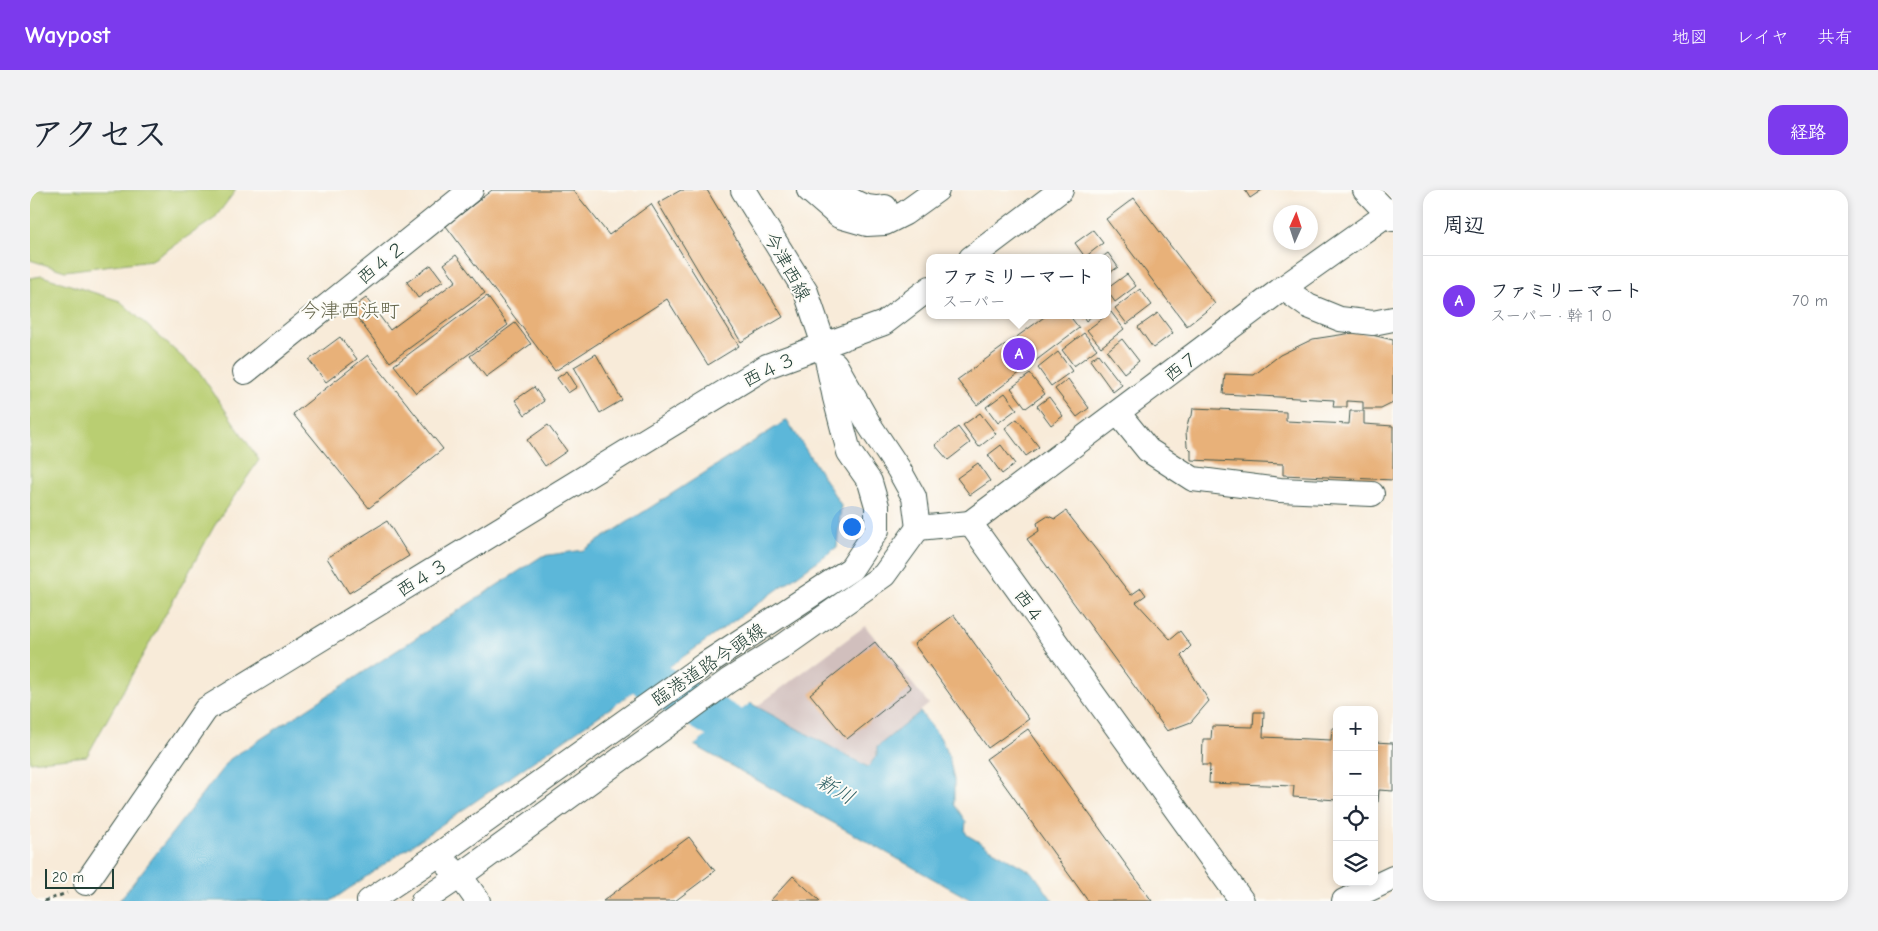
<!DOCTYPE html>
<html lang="ja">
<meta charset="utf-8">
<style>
:root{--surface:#fff;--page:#f2f2f3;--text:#1f2937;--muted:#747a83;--line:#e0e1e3;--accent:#7c3aed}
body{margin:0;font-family:"Comic Neue","Klee One",sans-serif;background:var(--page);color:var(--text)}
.controls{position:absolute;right:15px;bottom:15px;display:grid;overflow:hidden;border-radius:10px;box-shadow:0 2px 8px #0003}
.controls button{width:45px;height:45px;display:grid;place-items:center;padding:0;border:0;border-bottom:1px solid var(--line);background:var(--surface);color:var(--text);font:25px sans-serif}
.compass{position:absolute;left:1243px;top:15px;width:45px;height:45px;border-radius:50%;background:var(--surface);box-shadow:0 2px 8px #0003;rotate:3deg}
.scale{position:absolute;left:15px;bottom:12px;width:69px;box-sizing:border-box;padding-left:5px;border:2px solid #1f3d34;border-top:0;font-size:14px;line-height:18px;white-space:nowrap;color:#1f3d34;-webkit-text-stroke:4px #fdfcf7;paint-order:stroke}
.you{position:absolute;left:821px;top:336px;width:18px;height:18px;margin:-12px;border:4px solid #fff;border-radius:50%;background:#1a73e8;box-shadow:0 0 0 8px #1a73e833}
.badge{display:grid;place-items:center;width:32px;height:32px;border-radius:50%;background:var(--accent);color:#fff;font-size:16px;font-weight:700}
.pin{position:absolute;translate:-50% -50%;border:2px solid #fff;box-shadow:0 1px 5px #0006}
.popup{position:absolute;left:896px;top:64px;width:185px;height:65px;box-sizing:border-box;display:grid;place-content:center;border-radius:10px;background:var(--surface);filter:drop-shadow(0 1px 4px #0005);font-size:16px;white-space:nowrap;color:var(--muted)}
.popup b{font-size:19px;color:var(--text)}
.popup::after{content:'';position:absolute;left:50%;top:100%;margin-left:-10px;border:10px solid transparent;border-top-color:var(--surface)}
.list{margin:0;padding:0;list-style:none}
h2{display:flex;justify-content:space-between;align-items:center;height:65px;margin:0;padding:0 20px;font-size:21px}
h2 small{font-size:16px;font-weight:400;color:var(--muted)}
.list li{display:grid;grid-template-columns:32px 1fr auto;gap:15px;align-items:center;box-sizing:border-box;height:90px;padding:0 20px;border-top:1px solid var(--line)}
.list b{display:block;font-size:19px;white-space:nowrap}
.list p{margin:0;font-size:16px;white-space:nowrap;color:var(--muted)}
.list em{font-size:16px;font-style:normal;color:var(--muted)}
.icon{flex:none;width:28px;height:28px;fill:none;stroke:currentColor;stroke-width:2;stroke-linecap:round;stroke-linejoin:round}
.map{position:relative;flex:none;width:1363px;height:711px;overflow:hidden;border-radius:15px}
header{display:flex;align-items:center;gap:30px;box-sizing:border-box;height:70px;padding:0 25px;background:var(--accent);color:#fff}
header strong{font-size:24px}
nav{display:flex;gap:28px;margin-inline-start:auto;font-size:18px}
.intro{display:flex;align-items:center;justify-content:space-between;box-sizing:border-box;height:120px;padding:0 30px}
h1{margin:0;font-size:35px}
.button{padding:12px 22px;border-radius:15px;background:var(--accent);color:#fff;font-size:18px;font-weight:700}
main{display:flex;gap:30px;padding:0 30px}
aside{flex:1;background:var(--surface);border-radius:15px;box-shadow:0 2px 8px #0003}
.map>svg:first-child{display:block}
.industrial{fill:#d1bfbd}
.green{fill:#b9ce72;stroke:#6c8653}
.water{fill:#5bb7d9;stroke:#3d7a86}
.pier{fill:#f8ebd9}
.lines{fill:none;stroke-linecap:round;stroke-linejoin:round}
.river{stroke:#5bb7d9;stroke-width:41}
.building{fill:#e8b179}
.minor-casing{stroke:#40574d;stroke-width:26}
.path{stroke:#40574d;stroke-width:3;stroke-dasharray:4 4;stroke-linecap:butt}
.minor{stroke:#fff;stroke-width:24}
.labels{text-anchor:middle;stroke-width:4;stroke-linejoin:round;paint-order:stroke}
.street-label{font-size:19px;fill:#1f3d34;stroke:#fdfcf7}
.neighbourhood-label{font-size:20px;fill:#65664c;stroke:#fdfcf7}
.water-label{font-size:20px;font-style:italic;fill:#316266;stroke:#fdfcf7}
</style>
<header>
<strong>Waypost</strong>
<nav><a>地図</a><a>レイヤ</a><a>共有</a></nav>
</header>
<div class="intro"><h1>アクセス</h1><a class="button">経路</a></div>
<main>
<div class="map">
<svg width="1363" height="711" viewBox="0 0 1363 711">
<rect width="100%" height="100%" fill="#fdfcf7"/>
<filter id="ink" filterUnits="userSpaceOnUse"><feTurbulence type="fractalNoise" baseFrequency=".02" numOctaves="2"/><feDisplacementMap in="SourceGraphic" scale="10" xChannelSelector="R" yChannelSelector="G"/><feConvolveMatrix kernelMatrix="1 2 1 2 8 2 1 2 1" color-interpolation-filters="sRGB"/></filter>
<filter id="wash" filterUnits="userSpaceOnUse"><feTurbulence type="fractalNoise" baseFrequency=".0096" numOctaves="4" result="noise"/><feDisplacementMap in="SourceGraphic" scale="20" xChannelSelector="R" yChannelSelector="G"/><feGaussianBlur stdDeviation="1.12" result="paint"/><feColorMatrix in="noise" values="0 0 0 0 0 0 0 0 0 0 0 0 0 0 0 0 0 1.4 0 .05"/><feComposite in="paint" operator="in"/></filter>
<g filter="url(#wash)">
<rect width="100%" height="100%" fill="#f8ebd9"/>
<!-- industrial -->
<polygon class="industrial" points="835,436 899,514 847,557 847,565 838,577 726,517"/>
<!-- green -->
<g class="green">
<polygon points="0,0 206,0 184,29 122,70 35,81 0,70"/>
<polygon points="12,86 90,111 170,183 229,270 186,333 57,566 0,572 0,88"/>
</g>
<!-- water -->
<g class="water">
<polygon points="757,230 811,315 807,357 621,490 301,711 89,711 200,569 512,366 554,360"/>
<polygon points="720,513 838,577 847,565 847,557 890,522 910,547 919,567 924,590 924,614 936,632 935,641 937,645 1003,683 1023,711 943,711 664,555"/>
</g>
<!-- pier -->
<g class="pier">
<polygon points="658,464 660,466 622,492 588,516 585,515"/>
<polygon points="718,511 722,512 662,557 662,553"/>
</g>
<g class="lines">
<!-- river -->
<polyline class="river" points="621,490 742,561"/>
</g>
<g id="blocks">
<!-- building -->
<g class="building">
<polygon points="462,0 543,0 579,45 621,14 709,156 678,175 637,109 525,181 416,36"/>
<polygon points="651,0 677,0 753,127 711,152 628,13"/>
<polygon points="1215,0 1232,0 1220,8"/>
<polygon points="1104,8 1185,114 1157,136 1076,29"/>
<polygon points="1063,40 1073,53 1055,67 1045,53"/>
<polygon points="1078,63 1088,77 1078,84 1078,68 1071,68"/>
<polygon points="426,65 455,103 360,172 321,119 336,108 360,140 426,91 414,74"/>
<polygon points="401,75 413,91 388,108 377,92"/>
<polygon points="1097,84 1106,96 1085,112 1078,102 1078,98"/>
<polygon points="1110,99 1122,115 1097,134 1085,118"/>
<polygon points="457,106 478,135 386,203 364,175"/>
<polygon points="1081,122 1094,139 1071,157 1057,140"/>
<polygon points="1128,123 1143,143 1123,158 1108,137"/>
<polygon points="1017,125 1039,125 1049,138 947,215 927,190"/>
<polygon points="1052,125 1063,125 1056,131"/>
<polygon points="485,133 501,154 456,187 440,166"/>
<polygon points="1329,142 1363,150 1363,213 1351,219 1333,219 1333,212 1317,211 1317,217 1303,217 1304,210 1193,204 1195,184 1224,185 1250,165 1283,149"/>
<polygon points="1054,143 1067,159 1044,176 1032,160"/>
<polygon points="310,147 327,169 296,192 279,170"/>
<polygon points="1092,149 1109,171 1094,183 1077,161"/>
<polygon points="1028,162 1042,181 1021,196 1008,178"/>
<polygon points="566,164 592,210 570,223 544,177"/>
<polygon points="1068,164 1092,195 1083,202 1060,170"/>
<polygon points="338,165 413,259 339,318 263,224"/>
<polygon points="537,181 547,197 538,203 527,188"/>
<polygon points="1000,184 1015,204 996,218 981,198"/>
<polygon points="1038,189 1059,218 1047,227 1025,199"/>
<polygon points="504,197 514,211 495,225 485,210"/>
<polygon points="975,203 987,219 968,233 956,217"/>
<polygon points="1019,207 1033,226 1021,235 1007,216"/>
<polygon points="1163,218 1256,222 1256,231 1319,234 1320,221 1334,221 1334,234 1363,236 1363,290 1253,285 1253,274 1161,270 1161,260 1157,256 1156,242 1159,228 1162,226"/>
<polygon points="950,223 966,244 949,257 933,235"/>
<polygon points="987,229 1009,257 996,266 975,238"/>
<polygon points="518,235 537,261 515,276 497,250"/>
<polygon points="928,237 940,253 918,270 905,255"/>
<polygon points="971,255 985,274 972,284 958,265"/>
<polygon points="948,273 960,291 940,305 927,288"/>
<polygon points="1036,321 1101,405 1111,398 1116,405 1106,412 1140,449 1150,441 1161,456 1151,466 1179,511 1161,532 1137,541 997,349 1009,341 1007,333 1018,326 1025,329"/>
<polygon points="357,331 379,366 319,403 297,368"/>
<polygon points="924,425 999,529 958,558 884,454"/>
<polygon points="845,452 881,498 817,549 780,504"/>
<polygon points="1224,522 1234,522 1233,547 1301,550 1302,538 1307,538 1307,610 1263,607 1264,596 1179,593 1180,575 1172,575 1173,549 1181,549 1182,536 1223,537"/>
<polygon points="998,539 1122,711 1058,711 956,569"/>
<polygon points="1344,552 1363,553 1363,601 1349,600 1348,612 1344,611"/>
<polygon points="659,647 685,681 645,711 573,711"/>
<polygon points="763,686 790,711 740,711"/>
</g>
</g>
</g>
<g filter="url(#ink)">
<use href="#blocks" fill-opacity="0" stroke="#40574d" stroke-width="1"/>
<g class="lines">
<defs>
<g id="minor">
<polyline points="779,0 809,26 837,34 855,33 875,23 907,0"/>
<path d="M808,0C822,12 836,21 855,17"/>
<polyline points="1335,0 1363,29"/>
<polyline points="941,68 1031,0"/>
<polyline points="1253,98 1278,116 1310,129 1343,133 1363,129"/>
<polyline points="805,174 840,236 868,278 884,307 888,338"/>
<polyline points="215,182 441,0"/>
<polyline points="1088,223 1118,260 1163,289 1250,300 1342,304"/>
<polyline points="940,333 1253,98 1363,20"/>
<polyline points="888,338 940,333 1212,711"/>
<polyline points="418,675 430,686 448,711"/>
<polyline points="56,693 176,519 737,176 854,133 900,98"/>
<polyline points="339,711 408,665 674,475 821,379 847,340 847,316 840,292 819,262 805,208 794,155 776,102 713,0"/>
<polyline points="393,711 430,686 698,491 752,457 854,385 888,338"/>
<polyline points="1314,711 1363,688"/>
</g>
</defs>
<!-- minor casing -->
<use href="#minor" class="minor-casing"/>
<!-- path -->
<polyline class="path" points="14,711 37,703"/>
<!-- minor -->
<use href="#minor" class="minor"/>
</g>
</g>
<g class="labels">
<!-- street labels -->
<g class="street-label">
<text transform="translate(351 72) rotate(-39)" y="7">西４２</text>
<text transform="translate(758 76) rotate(61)" y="7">今津西線</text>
<text transform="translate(1151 176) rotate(-37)" y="7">西７</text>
<text transform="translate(739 179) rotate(-26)" y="7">西４３</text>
<text transform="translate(392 387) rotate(-31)" y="7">西４３</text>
<text transform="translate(1000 416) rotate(54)" y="7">西４</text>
<text transform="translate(678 474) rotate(-34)" y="7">臨港道路今頭線</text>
</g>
<!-- neighbourhood labels -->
<g class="neighbourhood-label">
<text x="320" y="127">今津西浜町</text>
</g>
<!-- water labels -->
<g class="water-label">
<text transform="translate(806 599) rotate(30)" y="7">新川</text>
</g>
</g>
</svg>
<div class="controls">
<button>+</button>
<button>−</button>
<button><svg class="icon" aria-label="locate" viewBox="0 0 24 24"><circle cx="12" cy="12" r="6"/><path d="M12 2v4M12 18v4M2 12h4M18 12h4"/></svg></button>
<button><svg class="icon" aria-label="layers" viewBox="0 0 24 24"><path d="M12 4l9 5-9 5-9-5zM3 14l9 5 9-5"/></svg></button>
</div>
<svg class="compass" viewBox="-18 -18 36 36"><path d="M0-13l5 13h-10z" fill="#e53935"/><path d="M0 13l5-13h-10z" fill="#747a83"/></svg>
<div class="scale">20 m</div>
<div class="you"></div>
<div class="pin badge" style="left:989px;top:164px">A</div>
<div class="popup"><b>ファミリーマート</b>スーパー</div>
</div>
<aside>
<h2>周辺<small></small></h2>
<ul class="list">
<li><span class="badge">A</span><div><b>ファミリーマート</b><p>スーパー · 幹１０</p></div><em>70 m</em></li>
</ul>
</aside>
</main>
